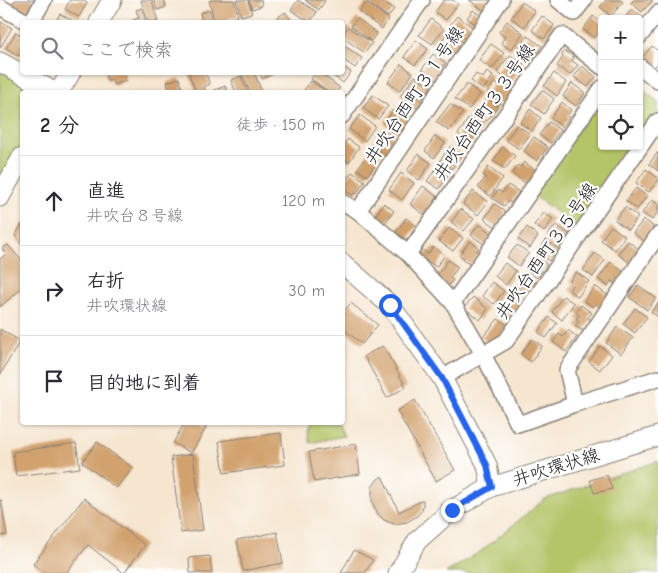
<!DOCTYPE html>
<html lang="ja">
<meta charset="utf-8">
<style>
:root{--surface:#fff;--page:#f2f2f3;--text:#2b2b33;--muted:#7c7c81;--line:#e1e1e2}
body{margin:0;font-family:"Comic Neue","Klee One",sans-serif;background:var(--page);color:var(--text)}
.controls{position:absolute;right:15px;top:15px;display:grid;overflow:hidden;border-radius:5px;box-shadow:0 1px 4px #0004}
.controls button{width:45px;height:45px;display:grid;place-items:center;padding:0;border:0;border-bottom:1px solid var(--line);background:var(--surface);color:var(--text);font:25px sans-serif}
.stop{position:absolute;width:15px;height:15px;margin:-11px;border:4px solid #2563eb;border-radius:50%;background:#fff}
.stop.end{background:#2563eb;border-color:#fff;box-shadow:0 1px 5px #0008}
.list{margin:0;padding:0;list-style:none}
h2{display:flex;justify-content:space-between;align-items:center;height:65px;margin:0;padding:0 20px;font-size:21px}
h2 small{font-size:16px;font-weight:400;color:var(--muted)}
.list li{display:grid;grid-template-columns:32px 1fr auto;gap:15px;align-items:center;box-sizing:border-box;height:90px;padding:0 20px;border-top:1px solid var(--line)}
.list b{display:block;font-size:19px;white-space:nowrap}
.list p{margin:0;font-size:16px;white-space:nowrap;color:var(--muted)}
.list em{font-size:16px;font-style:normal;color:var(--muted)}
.icon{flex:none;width:28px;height:28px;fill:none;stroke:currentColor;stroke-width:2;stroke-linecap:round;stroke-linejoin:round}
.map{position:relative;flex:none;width:658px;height:573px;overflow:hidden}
.search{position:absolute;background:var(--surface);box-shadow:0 1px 4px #0004;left:20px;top:20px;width:325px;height:55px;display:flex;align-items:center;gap:12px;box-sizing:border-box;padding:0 18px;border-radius:5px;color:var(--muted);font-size:19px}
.panel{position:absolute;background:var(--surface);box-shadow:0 1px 4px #0004;left:20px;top:90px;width:325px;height:335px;border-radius:5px}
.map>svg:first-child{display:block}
.green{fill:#b4c467;stroke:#687042}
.building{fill:#d2a26e}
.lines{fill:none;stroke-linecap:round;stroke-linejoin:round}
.minor-casing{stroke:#898176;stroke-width:18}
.tertiary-casing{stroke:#898176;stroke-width:21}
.minor{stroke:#fff;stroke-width:15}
.tertiary{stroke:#fff;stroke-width:19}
.route{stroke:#2563eb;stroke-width:6}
.labels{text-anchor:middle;stroke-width:4.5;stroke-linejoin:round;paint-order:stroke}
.street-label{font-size:18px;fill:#1c1c1c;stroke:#fff}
</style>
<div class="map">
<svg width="658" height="573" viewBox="0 0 658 573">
<rect width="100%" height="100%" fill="#fff"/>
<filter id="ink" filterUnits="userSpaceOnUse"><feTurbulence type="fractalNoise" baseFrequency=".02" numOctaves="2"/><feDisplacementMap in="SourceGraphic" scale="10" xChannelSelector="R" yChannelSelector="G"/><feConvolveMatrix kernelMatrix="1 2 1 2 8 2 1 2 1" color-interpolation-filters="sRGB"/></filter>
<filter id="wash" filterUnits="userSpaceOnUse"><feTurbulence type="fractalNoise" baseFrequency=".0096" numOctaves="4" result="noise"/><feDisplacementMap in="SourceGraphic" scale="20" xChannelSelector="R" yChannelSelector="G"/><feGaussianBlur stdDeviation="1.12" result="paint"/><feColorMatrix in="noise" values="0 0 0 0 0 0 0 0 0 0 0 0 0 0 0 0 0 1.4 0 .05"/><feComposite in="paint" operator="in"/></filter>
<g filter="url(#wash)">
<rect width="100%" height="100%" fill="#f6e6d0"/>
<!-- green -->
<g class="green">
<polygon points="0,68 37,92 22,92 22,146 5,177 0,174"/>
<polygon points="639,87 658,102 658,113 639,140"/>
<polygon points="602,95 602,146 635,146 579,229 533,195"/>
<path d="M338,423L344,436L310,443C308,436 306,428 313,423Z"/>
<polygon points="658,461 658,573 446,573 481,551 545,499"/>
</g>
<g id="blocks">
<!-- building -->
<g class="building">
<polygon points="15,0 34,0 26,13 12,5"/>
<polygon points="70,0 82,0 87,3 79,17 65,9"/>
<polygon points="141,0 152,0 158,22 148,22"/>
<polygon points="154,0 164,0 166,7 157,10"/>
<polygon points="212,0 234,0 238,16 228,19 229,22 215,22 209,1"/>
<polygon points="236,0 248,0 252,13 241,16"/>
<polygon points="249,0 261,0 262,6 252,9"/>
<polygon points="298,0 317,12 310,22 291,10"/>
<polygon points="305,0 323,0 325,1 319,10"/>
<polygon points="369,0 381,0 394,9 388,17 367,2"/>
<polygon points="444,0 453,0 458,4 446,20 435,12"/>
<polygon points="469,0 495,0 486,12"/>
<polygon points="606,0 620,0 623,2 611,16 600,7"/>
<polygon points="634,0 653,0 642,12 631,3"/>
<polygon points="522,2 535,11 524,27 511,18"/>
<polygon points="366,3 389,19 382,29 359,12"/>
<polygon points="142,8 146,22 133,22 133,20 139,18 136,10"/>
<polygon points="632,9 643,18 639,23 639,19 624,19"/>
<polygon points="210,10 213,22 202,22 200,13"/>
<polygon points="473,10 482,17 476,25 467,18"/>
<polygon points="285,12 293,22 279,22 276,19"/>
<polygon points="60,14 75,22 55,22"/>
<polygon points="457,16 475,29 467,40 449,27"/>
<polygon points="542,16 554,25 544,39 532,30"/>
<polygon points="593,16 602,24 602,29 594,38 583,29"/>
<polygon points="357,18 377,33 371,41 351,26"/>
<polygon points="431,19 444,29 432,44 419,35"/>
<polygon points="507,21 523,33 511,50 501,43 505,37 499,32"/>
<polygon points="1,22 12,28 0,48 0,25"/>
<polygon points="348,27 372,43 365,53 342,37 342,35"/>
<polygon points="16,32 22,36 20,42 22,43 22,51 19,56 6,48"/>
<polygon points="448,32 462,42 453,55 439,45"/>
<polygon points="527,36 542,46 530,61 516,51"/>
<polygon points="416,40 428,49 415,65 404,57"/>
<polygon points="342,44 362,58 355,68 342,59"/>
<polygon points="491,44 504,53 492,69 479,60"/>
<polygon points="652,46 658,51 658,63 652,70 640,60"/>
<polygon points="565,51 574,57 572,61 578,65 570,75 557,66 563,57 562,55"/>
<polygon points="433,54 446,63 441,68 446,71 438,81 422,69"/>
<polygon points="510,55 524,64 510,82 497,72"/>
<polygon points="401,64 413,73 400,91 388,82"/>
<polygon points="342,66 351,72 343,83 327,72 342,72"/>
<polygon points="582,66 596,77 588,87 574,77"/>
<polygon points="124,72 126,81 113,85 112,80 107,81 105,73"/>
<polygon points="188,72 205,72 210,84 204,87 206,92 196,92"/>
<polygon points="241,72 254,72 262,92 250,92"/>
<polygon points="259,72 272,72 273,74 262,79"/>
<polygon points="316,72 319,72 340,88 337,92 329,92 311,79"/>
<polygon points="487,72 493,76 483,90 471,81 476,74 483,78"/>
<polygon points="554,73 566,82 557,96 544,86"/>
<polygon points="241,76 248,92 236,92 231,80"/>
<polygon points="415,76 431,87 423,98 420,96 418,98 422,101 417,108 410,103 413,98 410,96 406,101 400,96"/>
<polygon points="179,78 183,92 169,92 167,82"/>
<polygon points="311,81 327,92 308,92 304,90"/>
<polygon points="495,82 499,86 501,83 513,91 503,105 487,93"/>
<polygon points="572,83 585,93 576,106 563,96"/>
<polygon points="467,84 480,94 469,109 455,99"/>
<polygon points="225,86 228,92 216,92 215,90"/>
<polygon points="542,90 554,99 544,114 531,104"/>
<polygon points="373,95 388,106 378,119 363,108"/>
<polygon points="487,98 498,106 487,121 476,113"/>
<polygon points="562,102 571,110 567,116 569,118 562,127 551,118"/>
<polygon points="450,104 463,113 449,131 436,122"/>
<polygon points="530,109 541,118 532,131 520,123"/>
<polygon points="393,110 409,122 400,135 384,123"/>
<polygon points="360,115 375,126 365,141 349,129"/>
<polygon points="469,118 482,127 470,143 458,134"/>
<polygon points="549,122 560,130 551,143 539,135"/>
<polygon points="517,125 530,134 519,149 506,140"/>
<polygon points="383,130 397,140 386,155 372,144"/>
<polygon points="435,136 445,143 434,158 425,151"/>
<polygon points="534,137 548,147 537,161 524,151"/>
<polygon points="348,139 359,147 349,162 342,157 342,146"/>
<polygon points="450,147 462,155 452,169 440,160"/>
<polygon points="503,147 515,156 505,169 493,161"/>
<polygon points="658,152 658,171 649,164"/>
<polygon points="368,154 378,161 367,176 357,169"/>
<polygon points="418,154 431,163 419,180 407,171"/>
<polygon points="524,162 538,172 528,185 512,173 518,165 521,167"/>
<polygon points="437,167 448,176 439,189 427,181"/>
<polygon points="488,167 503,178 490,196 478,187 486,177 483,175"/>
<polygon points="646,169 658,178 658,180 649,192 636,183"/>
<polygon points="352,172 365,181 356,194 354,193 352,195 342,188 342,185"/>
<polygon points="401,173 414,183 402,200 389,190"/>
<polygon points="508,185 519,192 511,203 508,201 504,206 492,198 498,190 502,193"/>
<polygon points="423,186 439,198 426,216 410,204"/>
<polygon points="636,188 647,196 637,209 626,201"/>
<polygon points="473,191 488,202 478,215 463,204"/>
<polygon points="652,200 658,204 658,212 652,220 642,213"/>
<polygon points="384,203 394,211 385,223 375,216"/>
<polygon points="495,204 506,212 496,227 484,219"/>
<polygon points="625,207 638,217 628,230 615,220"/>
<polygon points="461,209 474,219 464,231 451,222"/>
<polygon points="544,213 553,219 544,232 534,225"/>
<polygon points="406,218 417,226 407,240 396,232"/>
<polygon points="644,219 654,227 644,241 633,233"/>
<polygon points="22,224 22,245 15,236"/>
<polygon points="479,224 492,234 485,245 471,235"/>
<polygon points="556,225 570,235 563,246 548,235"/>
<polygon points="611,226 625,236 615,250 601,240"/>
<polygon points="527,227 538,236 530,248 518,239"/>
<polygon points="449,228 463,238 453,251 439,241"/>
<polygon points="546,240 561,251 556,257 553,255 549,261 537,252"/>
<polygon points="470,241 479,248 476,251 479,254 471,265 462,260 464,258 459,255"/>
<polygon points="628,241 640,250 630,263 618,254"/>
<polygon points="8,245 22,261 22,288 0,307 0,259 6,254 2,249"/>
<polygon points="517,245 529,253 519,266 507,257"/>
<polygon points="433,247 445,255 436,267 426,260 425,261 417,255 421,249 428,254"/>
<polygon points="595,253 605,260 593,277 583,270"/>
<polygon points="535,256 547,265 537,278 525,269"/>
<polygon points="448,260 458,267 450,278 453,280 448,286 436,277"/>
<polygon points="611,262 625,273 617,285 611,281 608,286 598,279"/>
<polygon points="505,263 516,271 506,285 495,276"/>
<polygon points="576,272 589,281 578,297 569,290 573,284 570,281"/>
<polygon points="524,275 538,285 530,296 516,286"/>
<polygon points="492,282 504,291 494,304 482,296"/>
<polygon points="638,285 656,298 647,310 629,297"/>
<polygon points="595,286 610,297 601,308 596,304 593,307 584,301"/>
<polygon points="563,296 574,303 562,320 552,312"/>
<polygon points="473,297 488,309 480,320 464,308"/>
<polygon points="512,297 523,305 513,318 502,310"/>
<polygon points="351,303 378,325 362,344 342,328 342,313"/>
<polygon points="658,303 658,317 651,312"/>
<polygon points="581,305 592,313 588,318 591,320 583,331 575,326 579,321 576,319 579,315 576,312"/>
<polygon points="635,308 647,317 635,333 623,324"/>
<polygon points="549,317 557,323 546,338 538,332"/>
<polygon points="498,319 509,326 494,347 482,338"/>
<polygon points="617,327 633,338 621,354 606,343"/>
<polygon points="0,329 20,341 0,375"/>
<polygon points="568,330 577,337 566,352 553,342 559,334 563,337"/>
<polygon points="532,339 542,346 531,362 521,354"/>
<polygon points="383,346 406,387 387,398 364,356"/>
<polygon points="600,346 612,355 604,366 603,365 600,370 589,362"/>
<polygon points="415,400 455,470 436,481 397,411"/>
<polygon points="185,422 196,422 206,428 191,453 173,443"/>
<polygon points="281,433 285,465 224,473 219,441"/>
<polygon points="97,442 133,468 116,488 82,462"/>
<polygon points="76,443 80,468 16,476 13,452"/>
<polygon points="356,444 360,474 314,482 309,452"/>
<polygon points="193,454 203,530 181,533 171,457"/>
<polygon points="607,475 612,489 594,493 590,480"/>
<polygon points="382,476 399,512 423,500 423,505 422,510 417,516 407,522 394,524 384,520 378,514 372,502 372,487 378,479"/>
<polygon points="84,498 145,545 124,573 88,545 66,573 46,573 33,564"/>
<polygon points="0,500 1,500 7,535 0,536"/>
<polygon points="277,532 283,563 243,571 237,540"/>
<polygon points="354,550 373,560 365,573 341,573"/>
<polygon points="210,556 212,573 190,573 189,558"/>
</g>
</g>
</g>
<g filter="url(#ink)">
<use href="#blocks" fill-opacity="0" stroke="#898176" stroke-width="1"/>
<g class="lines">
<defs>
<g id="minor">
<polyline points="558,0 574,13 584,0"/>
<polyline points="0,7 27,22"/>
<polyline points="31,22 44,0"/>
<polyline points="639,37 658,13"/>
<polyline points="639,66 658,81"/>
<polyline points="342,116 422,0"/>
<polyline points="342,202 358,211 408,254 453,303 483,354 518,424 575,404 658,378"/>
<polyline points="358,211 501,0"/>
<polyline points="408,254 562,35 602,67"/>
<polyline points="453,303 602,88"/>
<polyline points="442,378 506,341 658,121"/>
<polyline points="575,404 567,370 658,235"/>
</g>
<g id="tertiary">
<polyline points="99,22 112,0"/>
<polyline points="0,62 54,92"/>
<polyline points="59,92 71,72"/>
<polyline points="0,197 22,157"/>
<polyline points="342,263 390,305 442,378 487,465 491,487"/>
<polyline points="398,573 417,541 452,510 491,487 658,436"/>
</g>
</defs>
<!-- minor casing -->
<use href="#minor" class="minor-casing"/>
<!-- tertiary casing -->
<use href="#tertiary" class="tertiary-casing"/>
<!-- minor -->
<use href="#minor" class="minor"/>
<!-- tertiary -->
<use href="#tertiary" class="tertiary"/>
</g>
</g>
<g class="lines" filter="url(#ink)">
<!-- route -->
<polyline class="route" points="390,305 442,378 487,465 492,487 452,510"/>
</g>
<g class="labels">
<!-- street labels -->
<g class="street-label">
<text transform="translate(414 95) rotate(-56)" y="6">井吹台西町３１号線</text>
<text transform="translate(484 112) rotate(-55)" y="6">井吹台西町３３号線</text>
<text transform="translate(546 251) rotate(-55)" y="6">井吹台西町３５号線</text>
<text transform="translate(556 467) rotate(-17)" y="6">井吹環状線</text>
</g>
</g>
</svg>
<div class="controls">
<button>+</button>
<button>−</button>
<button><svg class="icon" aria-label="locate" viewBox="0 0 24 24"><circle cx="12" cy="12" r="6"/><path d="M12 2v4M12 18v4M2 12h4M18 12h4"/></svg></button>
</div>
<div class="stop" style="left:390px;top:305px"></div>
<div class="stop end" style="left:452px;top:510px"></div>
<div class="search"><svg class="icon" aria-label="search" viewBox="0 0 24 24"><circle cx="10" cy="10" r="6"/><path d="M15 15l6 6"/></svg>ここで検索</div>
<section class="panel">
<h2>2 分<small>徒歩 · 150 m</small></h2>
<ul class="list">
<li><svg class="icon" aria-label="ahead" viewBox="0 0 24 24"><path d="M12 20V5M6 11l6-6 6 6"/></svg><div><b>直進</b><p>井吹台８号線</p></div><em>120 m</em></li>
<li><svg class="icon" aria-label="right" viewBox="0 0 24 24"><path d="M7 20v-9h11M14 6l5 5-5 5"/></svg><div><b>右折</b><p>井吹環状線</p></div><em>30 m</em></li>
<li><svg class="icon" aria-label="arrive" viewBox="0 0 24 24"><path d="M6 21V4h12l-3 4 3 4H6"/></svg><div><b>目的地に到着</b></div></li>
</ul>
</section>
</div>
